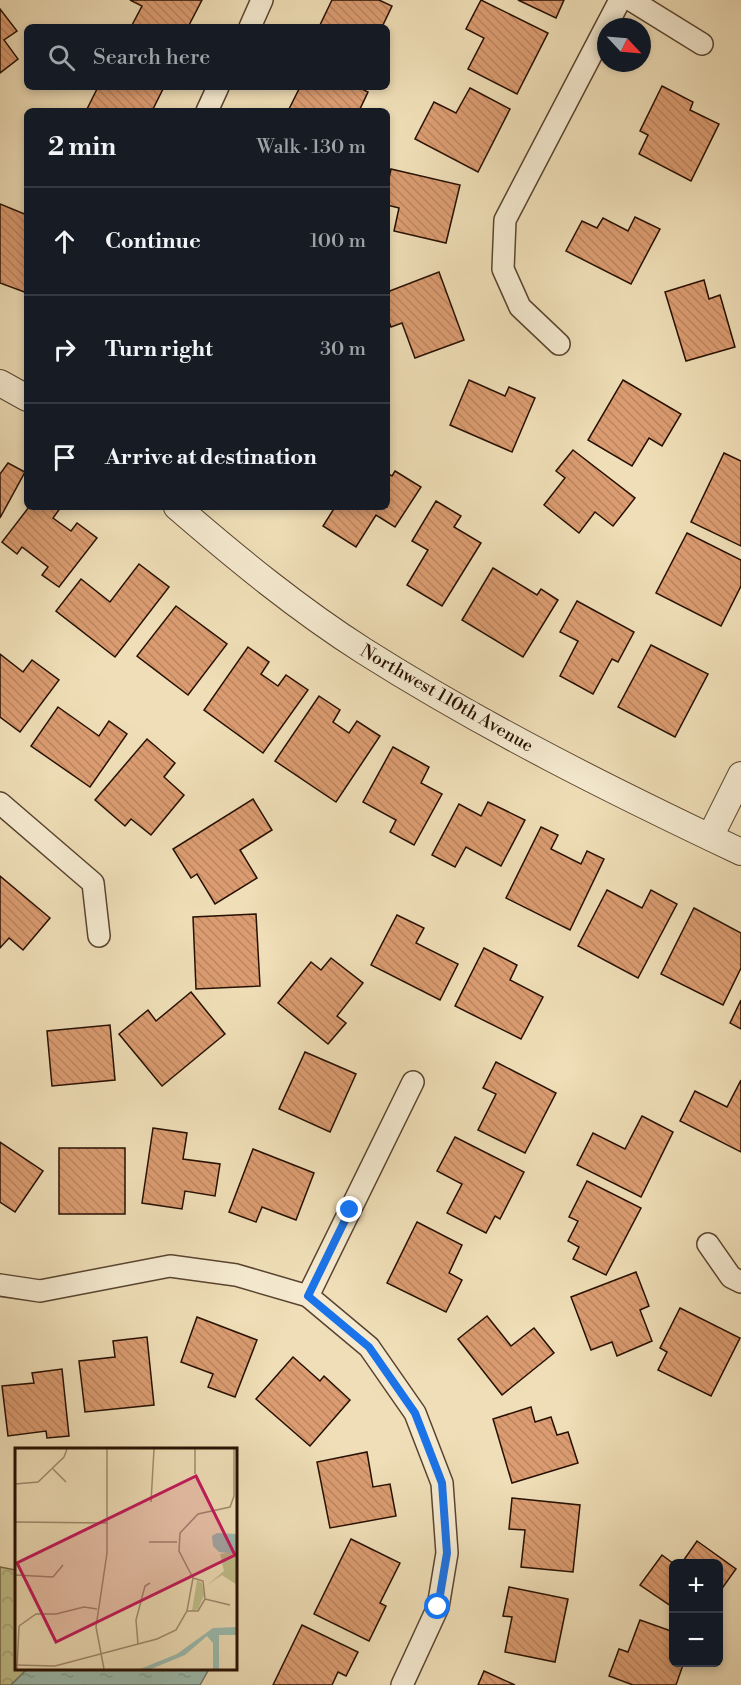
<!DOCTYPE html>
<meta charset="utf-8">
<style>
:root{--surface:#171b24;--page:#20242c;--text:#f1f3f6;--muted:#9ea1a6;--line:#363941}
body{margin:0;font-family:"Libre Bodoni",serif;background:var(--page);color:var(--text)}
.controls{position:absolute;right:18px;bottom:18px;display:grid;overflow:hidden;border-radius:9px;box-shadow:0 3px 9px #0003}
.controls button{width:54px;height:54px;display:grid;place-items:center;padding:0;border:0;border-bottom:2px solid var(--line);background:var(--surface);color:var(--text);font:30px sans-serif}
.compass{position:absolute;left:597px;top:18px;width:54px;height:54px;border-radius:50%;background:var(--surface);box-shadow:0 3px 9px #0003;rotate:116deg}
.stop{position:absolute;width:18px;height:18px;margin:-14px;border:4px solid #1a73e8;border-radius:50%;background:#fff}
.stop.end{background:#1a73e8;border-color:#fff;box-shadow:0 2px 6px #0008}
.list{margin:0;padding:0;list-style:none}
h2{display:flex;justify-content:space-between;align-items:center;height:78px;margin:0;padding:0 24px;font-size:26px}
h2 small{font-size:20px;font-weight:400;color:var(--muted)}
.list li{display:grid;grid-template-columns:39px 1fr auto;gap:18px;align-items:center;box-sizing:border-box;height:108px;padding:0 24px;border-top:2px solid var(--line)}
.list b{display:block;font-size:22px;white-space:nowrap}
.list em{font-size:20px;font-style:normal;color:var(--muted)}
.icon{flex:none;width:33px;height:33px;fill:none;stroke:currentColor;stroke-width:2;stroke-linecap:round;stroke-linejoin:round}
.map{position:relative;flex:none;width:741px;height:1685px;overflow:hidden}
.search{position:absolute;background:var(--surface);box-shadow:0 3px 9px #0003;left:24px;top:24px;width:366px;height:66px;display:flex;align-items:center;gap:15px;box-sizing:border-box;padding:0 21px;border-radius:9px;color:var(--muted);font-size:22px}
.panel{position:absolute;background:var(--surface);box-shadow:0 3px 9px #0003;left:24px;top:108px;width:366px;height:402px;border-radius:9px}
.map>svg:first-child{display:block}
.park{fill:url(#park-crowns);stroke:#746846;stroke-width:1.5}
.water{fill:url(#water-ripples);stroke:#6c776a;stroke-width:1.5}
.building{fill:url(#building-back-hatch);stroke:#271002;stroke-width:1.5}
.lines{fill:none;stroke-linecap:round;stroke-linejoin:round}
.minor-casing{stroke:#59442f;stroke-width:24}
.tertiary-casing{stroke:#59442f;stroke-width:28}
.minor{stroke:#f5ead0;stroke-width:21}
.tertiary{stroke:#f5ead0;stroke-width:26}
.route{stroke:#1a73e8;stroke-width:8}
.labels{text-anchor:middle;stroke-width:6;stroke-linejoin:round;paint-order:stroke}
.street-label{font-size:18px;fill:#271002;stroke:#f5ead0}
.inset-road{fill:none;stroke:#9f8c6f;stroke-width:1.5}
.view{fill:#c2185b;fill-opacity:0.15;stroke:#c2185b;stroke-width:3}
.inset-edge{fill:none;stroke:#271002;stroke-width:3}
</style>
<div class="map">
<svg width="741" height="1685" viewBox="0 0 741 1685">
<defs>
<pattern id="park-crowns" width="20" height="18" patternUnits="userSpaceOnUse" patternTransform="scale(1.5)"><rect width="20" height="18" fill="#c0bf8a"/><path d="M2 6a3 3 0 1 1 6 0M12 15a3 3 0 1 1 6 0" fill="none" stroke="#a5a375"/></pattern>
<pattern id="water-ripples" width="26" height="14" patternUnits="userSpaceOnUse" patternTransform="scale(1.5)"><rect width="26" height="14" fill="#9abcb0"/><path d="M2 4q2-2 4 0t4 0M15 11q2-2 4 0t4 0" fill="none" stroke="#85a196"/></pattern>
<pattern id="building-back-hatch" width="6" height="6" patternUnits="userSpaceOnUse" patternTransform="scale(1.5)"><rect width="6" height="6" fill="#db9c71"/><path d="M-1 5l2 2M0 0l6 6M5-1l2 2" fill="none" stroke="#bc8560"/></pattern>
</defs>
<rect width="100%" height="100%" fill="#efdeb7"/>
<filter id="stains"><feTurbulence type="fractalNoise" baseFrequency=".00333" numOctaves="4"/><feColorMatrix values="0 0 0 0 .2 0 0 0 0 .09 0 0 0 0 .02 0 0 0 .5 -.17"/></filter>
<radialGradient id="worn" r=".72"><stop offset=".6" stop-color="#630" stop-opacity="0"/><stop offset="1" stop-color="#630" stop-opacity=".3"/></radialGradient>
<!-- park -->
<polygon class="park" points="0,1567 16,1570 16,1668 28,1669 11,1685 0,1685"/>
<!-- water -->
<polygon class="water" points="28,1668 209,1668 209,1669 200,1685 11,1685"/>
<!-- building -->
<g class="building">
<polygon points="130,0 202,0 188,27 131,27 142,6"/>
<polygon points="332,0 379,0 392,6 382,27 319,27"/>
<polygon points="481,0 548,33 517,94 468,69 484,38 466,29"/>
<polygon points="518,0 564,0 556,18"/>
<polygon points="0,9 17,31 4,40 18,59 0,73"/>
<polygon points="662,86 693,102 690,110 719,124 691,181 639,154 648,135 640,131"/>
<polygon points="98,87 164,87 152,111 86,111"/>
<polygon points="300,87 358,87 368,92 359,111 288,111"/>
<polygon points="470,88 510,109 478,172 415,139 434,102 456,113"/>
<polygon points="391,169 460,185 446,243 394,231 399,208 387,205 387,187"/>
<polygon points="0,204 27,215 27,293 0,283"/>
<polygon points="635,217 660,229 631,284 566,251 582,221 597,228 603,218 628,231"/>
<polygon points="439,272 464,340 415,358 402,323 391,327 387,316 387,292"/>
<polygon points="704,280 709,299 720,295 735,347 686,361 665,292"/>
<polygon points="469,380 505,396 509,387 535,398 512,452 450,425"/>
<polygon points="623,380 681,414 662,446 649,438 632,466 588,440"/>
<polygon points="573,450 635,498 613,526 595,512 579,533 544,505 565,478 556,471"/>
<polygon points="724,453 741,461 741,546 691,522"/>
<polygon points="8,463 25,472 0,518 0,474"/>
<polygon points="395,471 421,487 395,527 376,515 356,547 323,526 335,507 387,507 387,473 392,476"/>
<polygon points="436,501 461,516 454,527 481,543 442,606 407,585 428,550 412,541"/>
<polygon points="29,507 61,507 53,518 71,531 77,523 97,538 59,587 42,575 48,567 22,547 17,554 2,542"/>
<polygon points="687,533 741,560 741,586 721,626 656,593"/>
<polygon points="139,564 169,587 115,657 56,611 81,579 110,602"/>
<polygon points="493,568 537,595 541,589 558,600 523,657 462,620"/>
<polygon points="577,601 634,632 618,662 612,659 593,694 560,676 578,641 560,632"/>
<polygon points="176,606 227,644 188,695 137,656"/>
<polygon points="651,645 708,674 675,737 618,707"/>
<polygon points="248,647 269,662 261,674 278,686 286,675 308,690 263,753 204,710"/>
<polygon points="0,654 23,672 32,660 59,680 20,732 0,717"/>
<polygon points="319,696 340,710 333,722 349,733 357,721 380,736 336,802 275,761"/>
<polygon points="58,707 99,736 109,721 127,734 90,787 31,746"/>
<polygon points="147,739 175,763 164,777 184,795 151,835 131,819 125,826 95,800"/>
<polygon points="393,747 429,767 421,783 442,794 414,845 390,832 396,820 363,802"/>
<polygon points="253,799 272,830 240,850 257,878 215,904 197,874 191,878 173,849"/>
<polygon points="488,802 525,820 501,866 466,847 455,867 432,855 459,804 481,816"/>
<polygon points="541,827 558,835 551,849 581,864 587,851 604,859 570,930 506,898"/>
<polygon points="0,876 50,918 23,950 9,938 0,948"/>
<polygon points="607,890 642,908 651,890 677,904 638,978 578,946"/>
<polygon points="694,908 741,933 741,968 723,1005 661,974"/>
<polygon points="256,914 260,986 196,989 193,917"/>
<polygon points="397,915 424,928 416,943 458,964 440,1000 371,965"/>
<polygon points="484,948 517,965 510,980 543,997 521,1039 455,1006"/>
<polygon points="331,958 363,983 337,1016 346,1023 328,1044 278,1003 311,962 321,970"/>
<polygon points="191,992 225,1034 162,1086 119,1034 148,1010 156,1021"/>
<polygon points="741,1000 741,1029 730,1023"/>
<polygon points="110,1025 115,1080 52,1086 47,1031"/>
<polygon points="305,1052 356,1074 330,1132 279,1109"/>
<polygon points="496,1062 556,1093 525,1153 478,1130 496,1094 483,1088"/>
<polygon points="741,1080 741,1152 680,1121 695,1091 727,1107"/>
<polygon points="642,1116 673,1132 641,1197 577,1165 593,1133 625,1149"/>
<polygon points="153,1128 187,1133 183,1159 220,1164 215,1196 185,1191 182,1209 142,1203"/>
<polygon points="455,1137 524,1172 500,1219 495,1216 486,1233 447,1213 462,1184 437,1171"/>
<polygon points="0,1142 43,1171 15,1212 0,1202"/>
<rect x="59" y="1148" width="66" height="66"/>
<polygon points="253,1149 314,1173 296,1220 262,1207 256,1222 229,1212"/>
<polygon points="587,1181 641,1208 606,1275 573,1259 579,1247 568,1241 578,1221 569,1217"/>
<polygon points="417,1222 462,1245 449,1273 462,1280 446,1312 387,1283"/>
<polygon points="636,1272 649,1306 640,1310 652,1341 617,1356 612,1342 591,1350 571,1297"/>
<polygon points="680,1308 740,1338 711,1396 658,1370 667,1352 660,1348"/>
<polygon points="487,1316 511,1346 534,1328 554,1353 502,1395 458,1339"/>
<polygon points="197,1317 257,1340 235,1397 208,1387 213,1374 181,1362"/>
<polygon points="147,1337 154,1405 85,1412 79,1361 115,1357 113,1341"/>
<polygon points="293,1357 320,1381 324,1376 350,1400 310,1446 256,1399"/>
<polygon points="62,1369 69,1436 47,1438 46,1431 8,1436 2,1386 34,1383 32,1373"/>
<polygon points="531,1407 535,1422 551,1417 557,1435 568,1432 578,1463 512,1483 493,1419"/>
<polygon points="367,1452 373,1487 390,1484 396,1516 330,1528 317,1462"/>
<polygon points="512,1498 580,1505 573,1572 521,1567 525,1530 509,1529"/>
<polygon points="351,1539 400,1563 380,1603 386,1606 369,1641 314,1614"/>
<polygon points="697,1541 736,1569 718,1594 718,1564 681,1564"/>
<polygon points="662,1555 674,1564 674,1608 640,1585"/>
<polygon points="509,1587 568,1599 555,1662 505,1652 512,1617 503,1616"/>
<polygon points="640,1620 674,1632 674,1662 684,1662 676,1685 633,1685 609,1676 619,1649 628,1652"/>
<polygon points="302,1625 358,1652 346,1676 338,1672 332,1685 273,1685"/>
<polygon points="484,1671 515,1685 478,1685"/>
</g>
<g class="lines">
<defs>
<g id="minor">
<polyline points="631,0 702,44"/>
<polyline points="250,27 262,0"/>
<polyline points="207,111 218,87"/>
<polyline points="559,344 520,307 503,269 505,220 620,0"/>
<polyline points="0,803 93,883 99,936"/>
<polyline points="708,1244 731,1277 741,1282"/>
<polyline points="0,1285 40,1291 170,1266 236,1275 308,1296 369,1347 415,1413 442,1483 447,1553 438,1607 402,1685"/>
<polyline points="308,1296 413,1082"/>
</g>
<g id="tertiary">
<polyline points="0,383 27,398"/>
<path d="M177,507C236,558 298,609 364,651C484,727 612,791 741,852"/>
<polyline points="710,837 741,775"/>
</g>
</defs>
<!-- minor casing -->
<use href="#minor" class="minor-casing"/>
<!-- tertiary casing -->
<use href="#tertiary" class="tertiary-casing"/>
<!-- minor -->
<use href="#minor" class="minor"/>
<!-- tertiary -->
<use href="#tertiary" class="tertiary"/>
</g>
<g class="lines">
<!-- route -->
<polyline class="route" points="350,1210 308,1296 369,1347 415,1413 442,1483 447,1553 438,1607"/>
</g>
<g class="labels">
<!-- street labels -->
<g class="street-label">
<text transform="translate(447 698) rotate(30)" y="6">Northwest 110th Avenue</text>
</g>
</g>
<!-- overview -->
<g transform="translate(15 1448)">
<rect width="222" height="222" fill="#efdeb7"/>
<path d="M216,104L222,107V137L207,127L191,138L209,123L205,106ZM182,132L187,135L189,147L183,161L177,163Z" fill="#c0bf8a"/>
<path d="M202,85L222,86V106L204,104L198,98L197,88ZM222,179V187H204V221H198V195L192,188L170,207L136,221H125L162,206L198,180Z" fill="#9abcb0"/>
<path class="inset-road" d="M38,21L51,34M180,26V1M0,36L23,34L49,9L52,1M136,54L139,1M0,74L93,75M134,94H162M0,127L38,129L48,117M190,151L215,157M172,163H183L190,151L188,133L178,130M4,178L21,166H41L69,159L82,161M123,196L121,172L130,138L135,135M0,217L40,218L142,191L161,182L172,163L178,130L164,103L165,85L183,66L215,59L219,48V1M2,221L4,178M89,221L81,179L92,105V1"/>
<path class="view" d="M181,28L220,107L41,194L2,115Z"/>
<rect width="222" height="222" class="inset-edge"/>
</g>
<rect width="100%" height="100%" filter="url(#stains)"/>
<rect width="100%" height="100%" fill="url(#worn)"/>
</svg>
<div class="controls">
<button>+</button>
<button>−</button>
</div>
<svg class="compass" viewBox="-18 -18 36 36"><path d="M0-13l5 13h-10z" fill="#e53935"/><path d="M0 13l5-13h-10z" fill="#9ea1a6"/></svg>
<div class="stop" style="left:438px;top:1607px"></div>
<div class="stop end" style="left:350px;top:1210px"></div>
<div class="search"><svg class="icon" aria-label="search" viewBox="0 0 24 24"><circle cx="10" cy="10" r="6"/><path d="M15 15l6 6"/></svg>Search here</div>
<section class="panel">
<h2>2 min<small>Walk · 130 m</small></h2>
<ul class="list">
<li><svg class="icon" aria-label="ahead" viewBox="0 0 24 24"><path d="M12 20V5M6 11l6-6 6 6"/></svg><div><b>Continue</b></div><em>100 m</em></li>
<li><svg class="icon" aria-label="right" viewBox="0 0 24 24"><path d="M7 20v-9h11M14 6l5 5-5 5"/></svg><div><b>Turn right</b></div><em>30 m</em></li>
<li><svg class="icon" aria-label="arrive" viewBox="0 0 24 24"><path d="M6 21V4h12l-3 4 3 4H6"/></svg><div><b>Arrive at destination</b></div></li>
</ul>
</section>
</div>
